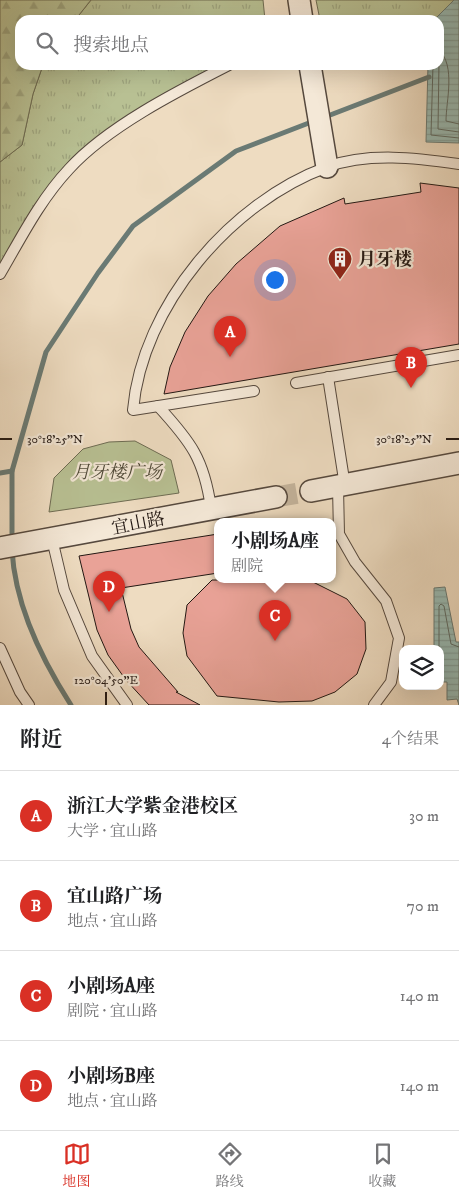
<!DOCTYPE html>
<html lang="zh">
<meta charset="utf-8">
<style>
:root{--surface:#fff;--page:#f6f6f6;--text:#202124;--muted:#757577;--line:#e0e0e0;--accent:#d93025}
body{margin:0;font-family:"IM FELL DW Pica","Noto Serif SC",serif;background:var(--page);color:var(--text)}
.controls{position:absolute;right:15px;bottom:15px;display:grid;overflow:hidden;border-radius:10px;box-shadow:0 5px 20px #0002}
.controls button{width:45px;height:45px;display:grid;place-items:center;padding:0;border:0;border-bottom:1px solid var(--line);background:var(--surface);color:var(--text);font:25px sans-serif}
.you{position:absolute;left:274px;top:279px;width:18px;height:18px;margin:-12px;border:4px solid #fff;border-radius:50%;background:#1a73e8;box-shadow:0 0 0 8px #1a73e833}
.badge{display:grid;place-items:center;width:32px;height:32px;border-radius:50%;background:var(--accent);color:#fff;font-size:16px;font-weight:700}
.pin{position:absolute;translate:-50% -41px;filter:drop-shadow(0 1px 2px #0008)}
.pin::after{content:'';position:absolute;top:26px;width:18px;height:15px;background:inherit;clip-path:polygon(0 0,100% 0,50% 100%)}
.popup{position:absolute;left:214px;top:518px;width:122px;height:65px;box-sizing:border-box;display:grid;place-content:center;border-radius:10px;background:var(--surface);filter:drop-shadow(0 1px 4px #0005);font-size:16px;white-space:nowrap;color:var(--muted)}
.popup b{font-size:19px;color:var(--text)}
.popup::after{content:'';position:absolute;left:50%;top:100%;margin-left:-10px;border:10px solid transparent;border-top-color:var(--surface)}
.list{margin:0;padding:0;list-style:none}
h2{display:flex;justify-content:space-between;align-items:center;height:65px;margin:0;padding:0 20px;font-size:21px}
h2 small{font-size:16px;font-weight:400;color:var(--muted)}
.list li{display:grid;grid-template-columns:32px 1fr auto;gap:15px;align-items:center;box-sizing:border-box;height:90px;padding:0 20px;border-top:1px solid var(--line)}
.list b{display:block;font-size:19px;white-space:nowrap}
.list p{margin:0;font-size:16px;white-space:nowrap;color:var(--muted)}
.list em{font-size:16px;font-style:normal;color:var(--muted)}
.icon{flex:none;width:28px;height:28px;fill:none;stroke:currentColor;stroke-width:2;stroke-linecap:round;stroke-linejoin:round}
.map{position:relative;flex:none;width:459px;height:705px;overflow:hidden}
.search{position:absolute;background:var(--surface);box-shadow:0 5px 20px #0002;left:15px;right:15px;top:15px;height:55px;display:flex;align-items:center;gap:12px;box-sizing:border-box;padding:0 18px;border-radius:15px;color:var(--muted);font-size:19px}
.sheet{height:425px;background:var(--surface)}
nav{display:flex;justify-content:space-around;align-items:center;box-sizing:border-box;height:70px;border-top:1px solid var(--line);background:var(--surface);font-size:14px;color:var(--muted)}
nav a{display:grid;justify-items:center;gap:2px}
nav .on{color:var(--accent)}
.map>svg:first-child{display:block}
.grass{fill:url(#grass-tufts);stroke:#6e6c53}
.forest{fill:url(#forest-firs);stroke:#6e6c53}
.park{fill:#b8c093;stroke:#6e6c53}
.water{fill:url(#water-rules);stroke:#6a7a74}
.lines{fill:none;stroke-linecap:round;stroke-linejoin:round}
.shore{stroke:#5e6a64;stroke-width:1}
.stream{stroke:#6a7a74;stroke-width:5}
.building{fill:#e9a297;stroke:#231813}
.street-tunnel{stroke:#c5b59e;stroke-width:21;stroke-dasharray:21 11;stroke-linecap:butt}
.lane-casing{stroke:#56493e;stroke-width:12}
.street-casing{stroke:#56493e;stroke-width:24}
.lane{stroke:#f4e8d7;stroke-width:10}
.street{stroke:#f4e8d7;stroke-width:21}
.ticks{fill:none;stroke:#231813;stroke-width:2}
.labels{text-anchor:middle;stroke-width:4.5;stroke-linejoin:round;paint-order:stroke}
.poi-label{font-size:18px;font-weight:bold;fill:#231813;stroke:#f4e8d7;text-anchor:start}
.park-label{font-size:18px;font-style:italic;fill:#504a39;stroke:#f4e8d7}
.street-label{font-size:18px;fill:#231813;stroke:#f4e8d7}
.ticks-label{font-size:12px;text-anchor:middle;fill:#231813;stroke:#f4e8d7;stroke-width:4.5;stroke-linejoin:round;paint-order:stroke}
</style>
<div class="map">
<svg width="459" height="705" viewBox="0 0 459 705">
<defs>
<pattern id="grass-tufts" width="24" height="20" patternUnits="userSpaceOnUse" patternTransform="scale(1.25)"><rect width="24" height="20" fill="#b8c093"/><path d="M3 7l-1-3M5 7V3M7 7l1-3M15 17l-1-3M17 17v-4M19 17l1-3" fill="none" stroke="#9ea47e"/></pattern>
<pattern id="forest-firs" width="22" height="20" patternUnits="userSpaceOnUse" patternTransform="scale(1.25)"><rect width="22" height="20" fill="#b8c093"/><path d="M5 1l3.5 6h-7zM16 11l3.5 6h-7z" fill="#9ea47e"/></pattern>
<pattern id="water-rules" width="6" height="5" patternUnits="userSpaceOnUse" patternTransform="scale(1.25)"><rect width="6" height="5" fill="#99bbb4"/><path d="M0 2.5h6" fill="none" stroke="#84a09a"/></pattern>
</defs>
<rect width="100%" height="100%" fill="#eedcc1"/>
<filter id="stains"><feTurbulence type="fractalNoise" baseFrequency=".004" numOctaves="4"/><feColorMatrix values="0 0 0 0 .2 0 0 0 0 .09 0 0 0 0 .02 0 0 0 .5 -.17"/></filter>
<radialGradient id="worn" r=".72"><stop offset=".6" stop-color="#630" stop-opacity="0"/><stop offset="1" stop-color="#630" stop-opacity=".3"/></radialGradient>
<!-- grass -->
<g class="grass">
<polygon points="91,0 263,0 265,20 75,20"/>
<polygon points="316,0 454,0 434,20 320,20"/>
<polygon points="43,65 229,65 160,101 70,167 0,274 0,162 22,145 33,94"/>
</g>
<!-- forest -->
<polygon class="forest" points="0,0 91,0 75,20 20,20 20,65 43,65 33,94 22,145 0,162"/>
<!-- park -->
<polygon class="park" points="135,441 171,460 179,493 49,512 54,478 83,449 109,442"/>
<!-- water -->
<g class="water">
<polygon points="454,0 459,0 459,143 426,142 428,65 439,65 439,20 434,20"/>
<polygon points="445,587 456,642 459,642 459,705 457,699 447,700 447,682 440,682 440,649 434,649 434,588"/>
</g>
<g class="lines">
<!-- shore -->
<g class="shore">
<path d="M439,50C456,66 446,101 446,121L459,124"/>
<polyline points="439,63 438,129 459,132"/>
<polyline points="433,65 431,135 459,138"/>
<polyline points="439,649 439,606 441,604 444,606 451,644 459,647"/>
</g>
<!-- stream -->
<g class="stream">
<polyline points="325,117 429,77"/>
<polyline points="0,473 12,471"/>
<polyline points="12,542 12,471 46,352 98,273 133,226 236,151 314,121"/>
<path d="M12,550C15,605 42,660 71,705"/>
</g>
</g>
<!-- building -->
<g class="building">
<polygon points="420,183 459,188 459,344 164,394 170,367 185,332 208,296 236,264 280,226 344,198 345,204 421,192"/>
<polygon points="218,534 218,573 121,588 131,629 139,647 178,692 176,692 200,705 149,705 126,680 108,655 97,630 79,556"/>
<polygon points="212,580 309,580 347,599 365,622 366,649 357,674 335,692 312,701 279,702 217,696 187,656 183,633 187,605"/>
</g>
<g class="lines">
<!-- street-tunnel -->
<polyline class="street-tunnel" points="276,497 311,491"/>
<defs>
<g id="lane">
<path d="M0,274C21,238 40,200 69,169C107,127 178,91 229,65"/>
<polyline points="328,377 345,486"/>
<polyline points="296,383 459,355"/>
<path d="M254,391L133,410C142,306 231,202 327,167C368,152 417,158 459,164"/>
<path d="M158,406C191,442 204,459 211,508"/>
<polyline points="338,487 339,534 355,562 386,601 399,638 391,682 374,705"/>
<polyline points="52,539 64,590 92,656 127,705"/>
<polyline points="0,648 20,692 29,705"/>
</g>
<g id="street">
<polyline points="299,0 302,20"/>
<polyline points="310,65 327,167"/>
<polyline points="311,491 459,463"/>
<polyline points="0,548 276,497"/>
</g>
</defs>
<!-- lane casing -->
<use href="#lane" class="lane-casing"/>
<!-- street casing -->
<use href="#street" class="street-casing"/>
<!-- lane -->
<use href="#lane" class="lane"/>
<!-- street -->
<use href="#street" class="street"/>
</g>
<!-- ticks -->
<path class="ticks" d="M0,439H12M446,439H459M106,692V705"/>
<!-- icons -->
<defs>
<symbol id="building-pin" viewBox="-11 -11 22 30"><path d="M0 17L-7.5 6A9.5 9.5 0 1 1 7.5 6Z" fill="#8f2418" stroke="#f4e8d7"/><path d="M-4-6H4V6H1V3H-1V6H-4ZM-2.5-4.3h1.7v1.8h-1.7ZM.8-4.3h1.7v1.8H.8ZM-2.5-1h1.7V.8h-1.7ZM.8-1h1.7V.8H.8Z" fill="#fff"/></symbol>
</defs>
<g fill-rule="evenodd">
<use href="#building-pin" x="326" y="245" width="28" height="38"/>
</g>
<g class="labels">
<!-- poi labels -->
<g class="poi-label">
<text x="358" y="265">月牙楼</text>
</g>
<!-- park labels -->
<g class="park-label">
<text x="117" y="478">月牙楼广场</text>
</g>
<!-- street labels -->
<g class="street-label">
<text transform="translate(138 523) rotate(-11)" y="6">宜山路</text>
</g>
</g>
<g class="ticks-label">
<text x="55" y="443">30°18'25"N</text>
<text x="404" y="443">30°18'25"N</text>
<text x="106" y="684">120°04'50"E</text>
</g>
<rect width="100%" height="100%" filter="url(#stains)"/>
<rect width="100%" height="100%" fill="url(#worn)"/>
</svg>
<div class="controls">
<button><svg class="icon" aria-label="layers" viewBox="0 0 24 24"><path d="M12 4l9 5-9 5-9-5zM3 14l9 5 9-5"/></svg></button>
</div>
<div class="you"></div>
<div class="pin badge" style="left:230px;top:357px">A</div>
<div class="pin badge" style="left:411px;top:388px">B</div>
<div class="pin badge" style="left:275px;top:641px">C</div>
<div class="popup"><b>小剧场A座</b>剧院</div>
<div class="pin badge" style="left:109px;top:612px">D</div>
<div class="search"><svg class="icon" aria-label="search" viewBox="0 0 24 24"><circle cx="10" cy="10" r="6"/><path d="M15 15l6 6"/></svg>搜索地点</div>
</div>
<section class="sheet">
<h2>附近<small>4个结果</small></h2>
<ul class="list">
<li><span class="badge">A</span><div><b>浙江大学紫金港校区</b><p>大学 · 宜山路</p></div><em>30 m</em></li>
<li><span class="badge">B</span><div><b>宜山路广场</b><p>地点 · 宜山路</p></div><em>70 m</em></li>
<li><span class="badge">C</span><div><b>小剧场A座</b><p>剧院 · 宜山路</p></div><em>140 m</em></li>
<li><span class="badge">D</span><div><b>小剧场B座</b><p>地点 · 宜山路</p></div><em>140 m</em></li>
</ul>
</section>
<nav>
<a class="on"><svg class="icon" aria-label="map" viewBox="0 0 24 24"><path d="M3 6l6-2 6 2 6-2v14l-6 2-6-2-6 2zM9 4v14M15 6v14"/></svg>地图</a>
<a><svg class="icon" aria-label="directions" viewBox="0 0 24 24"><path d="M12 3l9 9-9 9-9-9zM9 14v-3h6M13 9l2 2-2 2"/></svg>路线</a>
<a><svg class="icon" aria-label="saved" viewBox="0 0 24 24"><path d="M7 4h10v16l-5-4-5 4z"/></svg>收藏</a>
</nav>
